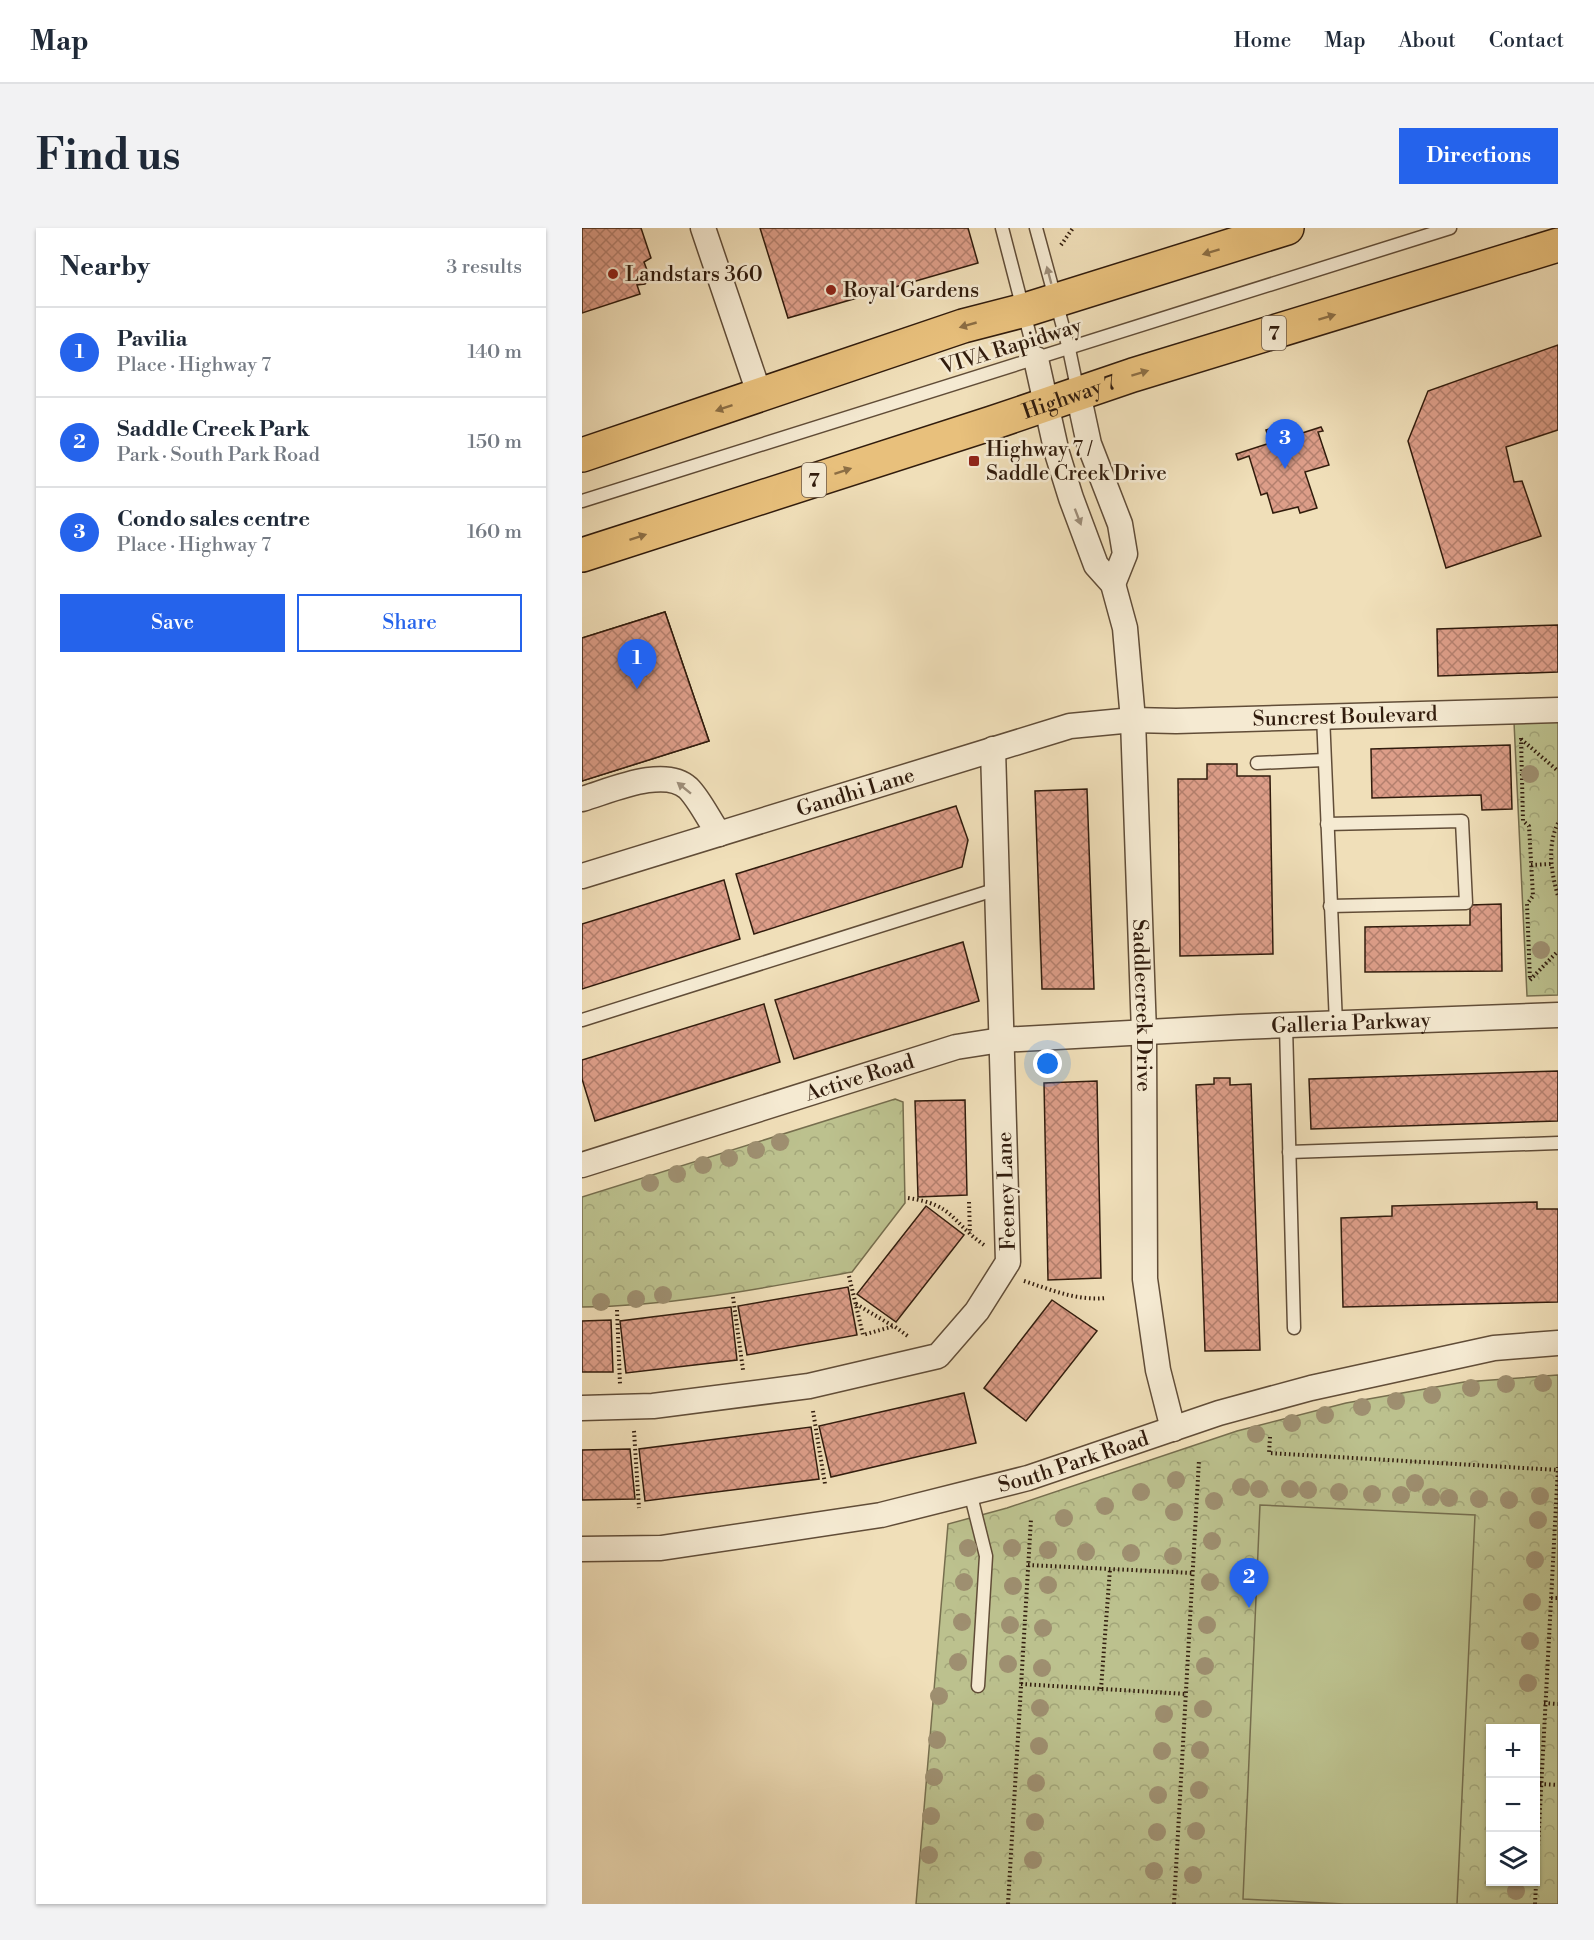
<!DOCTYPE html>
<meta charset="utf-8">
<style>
:root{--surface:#fff;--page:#f2f2f3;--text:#1f2937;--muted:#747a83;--line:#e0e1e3;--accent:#2563eb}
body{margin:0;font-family:"Libre Bodoni",serif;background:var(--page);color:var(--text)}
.controls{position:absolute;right:18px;bottom:18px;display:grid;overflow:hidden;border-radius:0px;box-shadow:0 2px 4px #0004}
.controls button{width:54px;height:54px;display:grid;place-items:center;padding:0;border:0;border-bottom:2px solid var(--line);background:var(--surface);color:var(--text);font:30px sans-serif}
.you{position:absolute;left:466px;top:836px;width:21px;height:21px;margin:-15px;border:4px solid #fff;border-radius:50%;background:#1a73e8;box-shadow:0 0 0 9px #1a73e833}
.badge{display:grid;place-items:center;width:39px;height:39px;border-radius:50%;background:var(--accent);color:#fff;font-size:20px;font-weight:700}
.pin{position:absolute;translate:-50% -50px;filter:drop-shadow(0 2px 3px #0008)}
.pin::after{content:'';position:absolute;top:32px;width:21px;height:18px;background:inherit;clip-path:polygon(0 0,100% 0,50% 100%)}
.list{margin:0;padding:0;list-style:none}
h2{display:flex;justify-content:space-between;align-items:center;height:78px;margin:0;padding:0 24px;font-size:26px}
h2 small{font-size:20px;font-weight:400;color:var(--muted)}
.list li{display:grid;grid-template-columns:39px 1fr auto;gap:18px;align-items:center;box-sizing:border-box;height:90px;padding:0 24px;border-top:2px solid var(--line)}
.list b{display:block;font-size:22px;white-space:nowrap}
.list p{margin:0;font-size:20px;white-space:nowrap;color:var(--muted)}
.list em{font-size:20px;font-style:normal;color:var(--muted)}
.actions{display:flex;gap:12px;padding:18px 24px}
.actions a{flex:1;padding:14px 0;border:2px solid var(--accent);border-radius:0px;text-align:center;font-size:21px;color:var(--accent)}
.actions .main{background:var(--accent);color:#fff}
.icon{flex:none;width:33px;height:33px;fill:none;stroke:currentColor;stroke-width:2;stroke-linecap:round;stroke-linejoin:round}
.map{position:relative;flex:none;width:976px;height:1676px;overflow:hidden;border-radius:0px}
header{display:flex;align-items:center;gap:36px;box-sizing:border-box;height:84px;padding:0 30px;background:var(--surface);border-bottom:2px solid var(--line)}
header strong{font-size:28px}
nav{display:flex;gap:33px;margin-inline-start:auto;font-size:21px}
.intro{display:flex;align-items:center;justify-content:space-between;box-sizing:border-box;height:144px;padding:0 36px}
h1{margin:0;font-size:42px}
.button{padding:15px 27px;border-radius:0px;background:var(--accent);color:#fff;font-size:21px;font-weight:700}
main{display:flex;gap:36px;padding:0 36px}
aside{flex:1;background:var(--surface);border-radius:0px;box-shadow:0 2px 4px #0004}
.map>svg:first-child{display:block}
.park{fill:url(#park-crowns);stroke:#766e4e;stroke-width:1.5;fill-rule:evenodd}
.pitch{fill:#bcc18e;stroke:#766e4e;stroke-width:1.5}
.building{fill:url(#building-cross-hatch);stroke:#311c0d;stroke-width:1.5}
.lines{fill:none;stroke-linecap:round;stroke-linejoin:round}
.service-casing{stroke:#614d38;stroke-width:15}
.minor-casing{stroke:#614d38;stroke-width:27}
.primary-casing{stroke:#311c0d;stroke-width:36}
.path{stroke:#311c0d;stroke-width:4;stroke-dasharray:1.5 3;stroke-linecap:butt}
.service{stroke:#f5ead2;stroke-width:12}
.minor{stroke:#f5ead2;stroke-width:24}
.primary{stroke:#e8c07c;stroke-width:33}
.tree{fill:#9e8f70}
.oneway{fill:#8c6e44}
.oneway2{fill:#9d8d79}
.poi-dot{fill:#8f2418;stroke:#f5ead2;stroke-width:2}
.labels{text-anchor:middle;stroke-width:5;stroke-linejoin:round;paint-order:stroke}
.shield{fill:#f5ead2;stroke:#6c5a48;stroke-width:1.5}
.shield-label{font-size:20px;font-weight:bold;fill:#311c0d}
.poi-label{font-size:21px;fill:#311c0d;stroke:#f5ead2;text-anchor:start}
.street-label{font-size:21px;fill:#311c0d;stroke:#f5ead2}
</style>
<header>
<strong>Map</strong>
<nav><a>Home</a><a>Map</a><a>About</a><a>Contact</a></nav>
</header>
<div class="intro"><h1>Find us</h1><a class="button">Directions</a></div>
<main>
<aside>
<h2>Nearby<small>3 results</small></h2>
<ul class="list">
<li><span class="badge">1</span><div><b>Pavilia</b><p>Place · Highway 7</p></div><em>140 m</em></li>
<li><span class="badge">2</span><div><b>Saddle Creek Park</b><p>Park · South Park Road</p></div><em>150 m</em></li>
<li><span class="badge">3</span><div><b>Condo sales centre</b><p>Place · Highway 7</p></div><em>160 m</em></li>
</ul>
<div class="actions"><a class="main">Save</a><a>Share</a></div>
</aside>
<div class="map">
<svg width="976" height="1676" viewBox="0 0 976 1676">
<defs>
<pattern id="park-crowns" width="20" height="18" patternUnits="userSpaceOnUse" patternTransform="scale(1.5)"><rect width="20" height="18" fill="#bcc18e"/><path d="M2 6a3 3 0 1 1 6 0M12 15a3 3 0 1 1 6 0" fill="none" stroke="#a2a579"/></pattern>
<pattern id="building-cross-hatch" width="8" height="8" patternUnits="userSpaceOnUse" patternTransform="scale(1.5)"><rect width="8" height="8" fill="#dd9e89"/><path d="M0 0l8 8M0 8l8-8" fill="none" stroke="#b4806e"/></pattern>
</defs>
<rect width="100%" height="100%" fill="#f0dfb9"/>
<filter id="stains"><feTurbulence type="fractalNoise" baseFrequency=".00333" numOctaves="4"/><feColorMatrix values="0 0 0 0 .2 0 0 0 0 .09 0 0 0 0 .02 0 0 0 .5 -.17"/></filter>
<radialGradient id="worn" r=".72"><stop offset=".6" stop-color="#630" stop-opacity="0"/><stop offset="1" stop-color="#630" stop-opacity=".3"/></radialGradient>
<!-- park -->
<g class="park">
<polygon points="976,492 976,767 945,768 932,494"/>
<path d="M313,871L321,874L323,975L270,1044C181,1060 91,1078 0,1079V969Z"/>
<path d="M976,1147V1676H334L366,1296L425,1280L655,1203L764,1175L882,1154ZM909,1500H954V1654H909Z"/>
</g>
<!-- pitch -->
<polygon class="pitch" points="678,1277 893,1287 875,1676 762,1676 661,1671"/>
<!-- building -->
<g class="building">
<polygon points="0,0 59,0 69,30 62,34 68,50 63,56 55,57 58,66 0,85"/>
<polygon points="178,0 386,0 396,35 206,90"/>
<polygon points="976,117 976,202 924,219 932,254 940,253 959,308 864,340 826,213 846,163"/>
<polygon points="709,194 714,207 739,199 741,203 736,204 747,237 723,244 735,280 718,285 716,279 691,285 685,265 679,267 667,228 656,232 654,226 688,215 684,202"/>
<polygon points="83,384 127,513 0,553 0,410"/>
<polygon points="83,384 127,513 0,553 0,410"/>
<polygon points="976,397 976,444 856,448 855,401"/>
<polygon points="928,517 930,581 900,582 899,567 790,570 789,521"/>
<polygon points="625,536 655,536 655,548 688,548 691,726 598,728 596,551 625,551"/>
<polygon points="505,561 512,761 460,761 453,563"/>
<polygon points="374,578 386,612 380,639 172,706 154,646"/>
<polygon points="142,652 158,711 0,761 0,696"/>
<polygon points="919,676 920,743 783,744 783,699 888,697 888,677"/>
<polygon points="381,714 397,773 212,831 193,772"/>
<polygon points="182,776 198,834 13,893 0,851 0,832"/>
<polygon points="976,843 976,893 729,901 727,851"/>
<polygon points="632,850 648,850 648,857 669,856 678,1122 623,1123 614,857 632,856"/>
<polygon points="515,853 519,1050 466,1052 462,855"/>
<polygon points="383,872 385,967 336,969 333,873"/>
<polygon points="955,974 955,981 976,981 976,1074 761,1079 759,990 810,988 810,978"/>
<polygon points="344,978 382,1007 314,1094 275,1066"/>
<polygon points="266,1059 275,1107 165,1127 156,1078"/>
<polygon points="470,1072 515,1103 444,1193 402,1160"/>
<polygon points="149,1079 155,1132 44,1145 38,1093"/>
<polygon points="29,1092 31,1144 0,1144 0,1093"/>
<polygon points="382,1165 394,1215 249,1249 237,1198"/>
<polygon points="229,1199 237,1251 63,1273 57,1221"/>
<polygon points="48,1221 53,1271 0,1272 0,1222"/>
</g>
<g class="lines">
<defs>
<g id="service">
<polyline points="420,0 454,131"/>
<polyline points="454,0 487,121 496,164"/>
<polyline points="0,273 868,0"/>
<polyline points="741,487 754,796"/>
<polyline points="675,535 742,532"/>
<polyline points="745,596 880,593 884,675 748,678"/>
<polyline points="0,792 415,661"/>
<polyline points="704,798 712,1100"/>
<polyline points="707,924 976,915"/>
<polyline points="388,1264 404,1328 396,1458"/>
</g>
<g id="minor">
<polyline points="121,0 178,168"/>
<path id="s1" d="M454,131L475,225L489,270L514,337L531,356L543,400L551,492L562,805L563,1051L576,1142L591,1201"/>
<polyline points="496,165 507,216 538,296 543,326 531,356"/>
<path d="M0,571C28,563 82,538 106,560C118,572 127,592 137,606"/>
<path id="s2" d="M0,648L488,498L551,492L594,493L976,482"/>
<path id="s3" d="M0,937L374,819L419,812L657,799L976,787"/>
<polyline points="0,1180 71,1178 227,1158 356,1128 395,1083 426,1034 411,521"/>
<path id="s4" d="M0,1321L79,1320L299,1287L446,1250L637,1185L729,1160L912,1120L976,1115"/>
</g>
<g id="primary">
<polyline points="0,227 381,98 443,82 705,0"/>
<path id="s5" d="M0,327L410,195L551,147L976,17"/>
</g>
</defs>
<!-- service casing -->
<use href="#service" class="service-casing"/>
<!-- minor casing -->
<use href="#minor" class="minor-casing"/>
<!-- primary casing -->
<use href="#primary" class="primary-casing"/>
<!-- path -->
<g class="path">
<polyline points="479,17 491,0"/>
<polyline points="939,510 941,593 947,598 951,668 945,676 948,752"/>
<polyline points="939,511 976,543"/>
<path d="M976,595C965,618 969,644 976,668"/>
<polyline points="949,637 969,636"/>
<polyline points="948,752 976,723"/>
<path d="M326,970C373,977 368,993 402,1017"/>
<polyline points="387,974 388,1006"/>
<polyline points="267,1048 281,1107 312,1098 327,1109"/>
<path d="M442,1053C470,1062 495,1073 524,1070"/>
<polyline points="151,1069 161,1142"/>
<polyline points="274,1076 311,1098"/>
<polyline points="35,1082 38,1156"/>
<polyline points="231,1183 243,1256"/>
<polyline points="52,1203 57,1280"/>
<polyline points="688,1209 687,1225 976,1242"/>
<polyline points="446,1337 611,1345"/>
<polyline points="969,1370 976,1370"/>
<polyline points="439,1456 604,1466"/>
<polyline points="519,1461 528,1341"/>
<polyline points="962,1475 976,1476"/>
<polyline points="958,1556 976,1557"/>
<polyline points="426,1676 449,1291"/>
<polyline points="592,1676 617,1232"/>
<polyline points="953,1676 976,1239"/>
</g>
<!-- service -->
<use href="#service" class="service"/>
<!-- minor -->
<use href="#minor" class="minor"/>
<!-- primary -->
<use href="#primary" class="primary"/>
</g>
<!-- trees -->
<g class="tree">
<circle cx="948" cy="546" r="9"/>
<circle cx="959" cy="722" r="9"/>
<circle cx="198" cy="914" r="9"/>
<circle cx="174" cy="922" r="9"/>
<circle cx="147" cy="930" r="9"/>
<circle cx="121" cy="937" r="9"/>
<circle cx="95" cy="946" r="9"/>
<circle cx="68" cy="955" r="9"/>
<circle cx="81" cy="1067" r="9"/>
<circle cx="54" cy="1071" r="9"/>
<circle cx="19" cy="1074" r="9"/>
<circle cx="961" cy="1155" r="9"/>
<circle cx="924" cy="1156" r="9"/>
<circle cx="889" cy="1160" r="9"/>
<circle cx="850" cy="1167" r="9"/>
<circle cx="814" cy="1173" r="9"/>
<circle cx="780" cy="1179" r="9"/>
<circle cx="743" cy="1187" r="9"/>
<circle cx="710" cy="1195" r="9"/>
<circle cx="674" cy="1206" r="9"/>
<circle cx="594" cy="1252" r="9"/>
<circle cx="833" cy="1255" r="9"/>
<circle cx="659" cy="1259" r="9"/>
<circle cx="677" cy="1261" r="9"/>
<circle cx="708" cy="1261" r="9"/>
<circle cx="726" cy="1262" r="9"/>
<circle cx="559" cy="1264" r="9"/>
<circle cx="757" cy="1264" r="9"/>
<circle cx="790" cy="1266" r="9"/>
<circle cx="819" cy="1267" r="9"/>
<circle cx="958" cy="1268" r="9"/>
<circle cx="849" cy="1269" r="9"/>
<circle cx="867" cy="1270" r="9"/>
<circle cx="897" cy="1271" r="9"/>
<circle cx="927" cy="1272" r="9"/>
<circle cx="632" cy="1273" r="9"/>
<circle cx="523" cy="1278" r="9"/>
<circle cx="592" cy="1284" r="9"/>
<circle cx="482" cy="1290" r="9"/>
<circle cx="956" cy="1292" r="9"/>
<circle cx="630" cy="1313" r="9"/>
<circle cx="386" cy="1320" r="9"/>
<circle cx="430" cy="1320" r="9"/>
<circle cx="466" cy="1322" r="9"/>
<circle cx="504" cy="1324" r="9"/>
<circle cx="549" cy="1325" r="9"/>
<circle cx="591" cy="1328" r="9"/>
<circle cx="953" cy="1332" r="9"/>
<circle cx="382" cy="1354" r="9"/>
<circle cx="628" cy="1354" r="9"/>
<circle cx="466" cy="1357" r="9"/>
<circle cx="431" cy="1358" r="9"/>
<circle cx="950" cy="1374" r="9"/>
<circle cx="380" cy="1394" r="9"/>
<circle cx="428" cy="1397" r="9"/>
<circle cx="625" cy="1397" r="9"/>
<circle cx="461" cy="1400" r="9"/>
<circle cx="948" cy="1413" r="9"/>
<circle cx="376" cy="1434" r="9"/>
<circle cx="426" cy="1436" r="9"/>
<circle cx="623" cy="1438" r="9"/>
<circle cx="460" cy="1440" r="9"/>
<circle cx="946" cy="1455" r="9"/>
<circle cx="357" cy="1468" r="9"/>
<circle cx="458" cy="1480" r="9"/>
<circle cx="621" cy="1481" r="9"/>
<circle cx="582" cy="1486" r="9"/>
<circle cx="355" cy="1512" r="9"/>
<circle cx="457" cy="1518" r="9"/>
<circle cx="618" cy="1522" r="9"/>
<circle cx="580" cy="1523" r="9"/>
<circle cx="352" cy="1549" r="9"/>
<circle cx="454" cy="1555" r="9"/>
<circle cx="617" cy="1562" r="9"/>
<circle cx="576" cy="1567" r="9"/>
<circle cx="349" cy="1588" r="9"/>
<circle cx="453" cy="1594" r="9"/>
<circle cx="614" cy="1603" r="9"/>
<circle cx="575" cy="1604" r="9"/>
<circle cx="347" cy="1627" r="9"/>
<circle cx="451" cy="1632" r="9"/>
<circle cx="572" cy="1643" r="9"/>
<circle cx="611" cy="1647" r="9"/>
<circle cx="934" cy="1663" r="9"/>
</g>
<!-- one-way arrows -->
<defs><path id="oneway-solid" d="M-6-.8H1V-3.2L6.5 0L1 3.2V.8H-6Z" transform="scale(1.5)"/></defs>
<g class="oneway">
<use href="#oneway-solid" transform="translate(629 24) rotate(163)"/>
<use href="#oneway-solid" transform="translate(745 89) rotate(-17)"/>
<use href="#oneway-solid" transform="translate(386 97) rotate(164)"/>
<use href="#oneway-solid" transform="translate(558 145) rotate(-17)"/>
<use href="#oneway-solid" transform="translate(142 180) rotate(161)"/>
<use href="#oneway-solid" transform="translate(261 243) rotate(-18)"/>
<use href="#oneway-solid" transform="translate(56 309) rotate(-18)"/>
</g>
<g class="oneway2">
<use href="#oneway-solid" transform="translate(467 47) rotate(-105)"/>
<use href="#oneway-solid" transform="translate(496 289) rotate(69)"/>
<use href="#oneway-solid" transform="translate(102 560) rotate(-141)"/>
</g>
<!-- markers -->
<g class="poi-dot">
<circle cx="31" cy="46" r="6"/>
<circle cx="249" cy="62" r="6"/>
<rect x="386" y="227" width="12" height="12" rx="3"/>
</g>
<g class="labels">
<!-- shield labels -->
<g class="shield">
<rect x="680" y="88" width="24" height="34" rx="4.5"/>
<rect x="220" y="235" width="24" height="34" rx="4.5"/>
</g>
<g class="shield-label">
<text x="692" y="112">7</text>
<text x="232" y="259">7</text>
</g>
<!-- poi labels -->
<g class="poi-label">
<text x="43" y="53">Landstars 360</text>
<text x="261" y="69">Royal Gardens</text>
<text x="404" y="228">Highway 7 /<tspan x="404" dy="24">Saddle Creek Drive</tspan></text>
</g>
<!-- street labels -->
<g class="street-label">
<text transform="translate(429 118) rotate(-17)" y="7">VIVA Rapidway</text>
<text dy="7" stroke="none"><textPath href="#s5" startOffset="512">Highway 7</textPath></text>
<text dy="7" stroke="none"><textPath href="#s2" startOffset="786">Suncrest Boulevard</textPath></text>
<text dy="7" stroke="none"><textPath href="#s2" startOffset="286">Gandhi Lane</textPath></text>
<text dy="7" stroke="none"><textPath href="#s1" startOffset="664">Saddlecreek Drive</textPath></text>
<text dy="7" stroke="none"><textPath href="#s3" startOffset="788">Galleria Parkway</textPath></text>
<text dy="7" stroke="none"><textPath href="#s3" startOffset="291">Active Road</textPath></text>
<text transform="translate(424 963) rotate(-92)" y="7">Feeney Lane</text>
<text dy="7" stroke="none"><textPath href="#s4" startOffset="501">South Park Road</textPath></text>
</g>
</g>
<rect width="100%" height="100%" filter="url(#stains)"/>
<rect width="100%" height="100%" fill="url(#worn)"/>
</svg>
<div class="controls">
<button>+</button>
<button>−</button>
<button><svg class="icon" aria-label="layers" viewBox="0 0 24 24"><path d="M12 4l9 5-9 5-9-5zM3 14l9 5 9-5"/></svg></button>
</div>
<div class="you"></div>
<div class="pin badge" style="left:55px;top:461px">1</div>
<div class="pin badge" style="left:667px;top:1380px">2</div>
<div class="pin badge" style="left:703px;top:241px">3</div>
</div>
</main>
